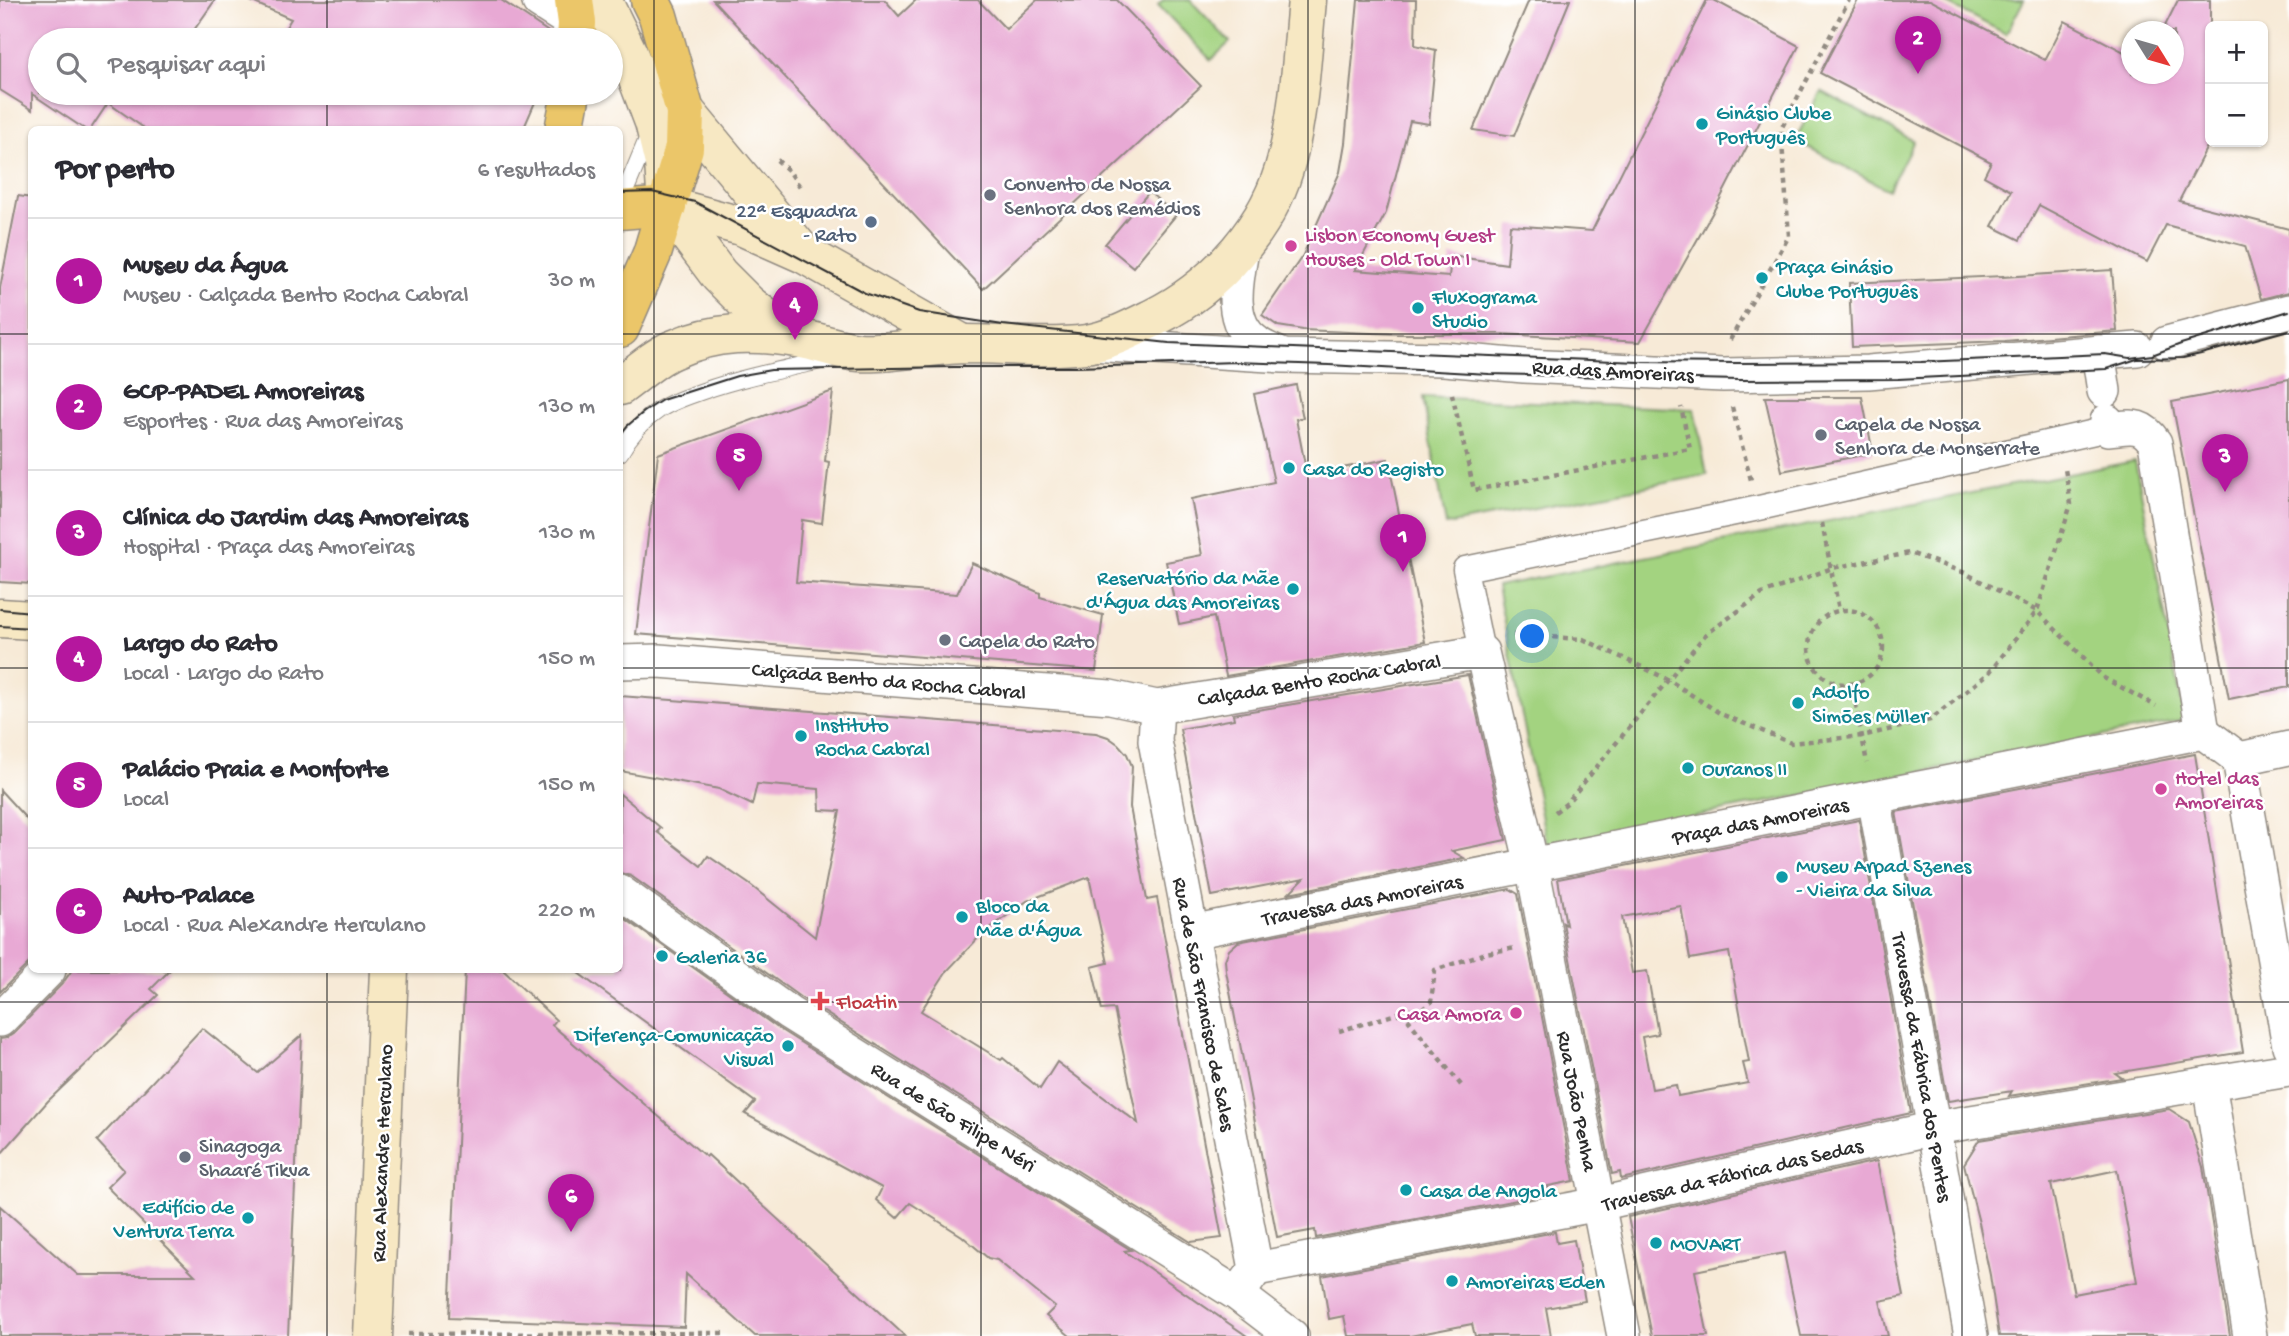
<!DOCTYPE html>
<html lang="pt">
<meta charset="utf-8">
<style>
:root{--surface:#fff;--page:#f7f7f7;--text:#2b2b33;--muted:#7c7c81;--line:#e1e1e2;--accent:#b5179e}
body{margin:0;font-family:"Gochi Hand",sans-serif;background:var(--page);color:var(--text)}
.controls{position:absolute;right:21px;top:21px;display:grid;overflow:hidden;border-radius:10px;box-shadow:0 2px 5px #0004}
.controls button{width:63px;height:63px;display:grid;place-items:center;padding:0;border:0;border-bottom:2px solid var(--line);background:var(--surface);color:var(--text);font:35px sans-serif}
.compass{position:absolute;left:2121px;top:21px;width:63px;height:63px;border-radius:50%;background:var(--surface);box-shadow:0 2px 5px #0004;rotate:127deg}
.you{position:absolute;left:1533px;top:637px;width:24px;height:24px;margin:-18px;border:5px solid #fff;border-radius:50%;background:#1a73e8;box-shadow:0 0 0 10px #1a73e833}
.badge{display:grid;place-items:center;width:46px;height:46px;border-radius:50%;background:var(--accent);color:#fff;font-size:23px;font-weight:700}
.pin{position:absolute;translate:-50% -58px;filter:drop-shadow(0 2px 4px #0008)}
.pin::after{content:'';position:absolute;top:37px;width:24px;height:21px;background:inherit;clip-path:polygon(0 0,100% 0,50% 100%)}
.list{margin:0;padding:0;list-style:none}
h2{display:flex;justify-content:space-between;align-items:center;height:91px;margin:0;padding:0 28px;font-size:30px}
h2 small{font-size:23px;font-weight:400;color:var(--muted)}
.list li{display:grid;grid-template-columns:46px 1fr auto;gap:21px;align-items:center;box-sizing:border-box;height:126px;padding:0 28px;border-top:2px solid var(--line)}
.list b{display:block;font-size:26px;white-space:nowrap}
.list p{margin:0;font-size:23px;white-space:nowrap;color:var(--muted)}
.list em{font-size:23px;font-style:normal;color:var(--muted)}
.icon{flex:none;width:38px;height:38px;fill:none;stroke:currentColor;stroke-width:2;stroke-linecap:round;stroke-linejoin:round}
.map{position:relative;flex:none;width:2289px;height:1336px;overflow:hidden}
.search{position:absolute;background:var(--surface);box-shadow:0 2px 5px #0004;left:28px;top:28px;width:595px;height:77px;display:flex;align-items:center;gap:18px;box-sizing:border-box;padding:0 24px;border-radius:38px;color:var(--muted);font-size:26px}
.panel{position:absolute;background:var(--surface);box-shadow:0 2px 5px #0004;left:28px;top:126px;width:595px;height:847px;border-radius:10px}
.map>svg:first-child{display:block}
.green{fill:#a3d380;stroke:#677f56;stroke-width:2}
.building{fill:#e8a9d4;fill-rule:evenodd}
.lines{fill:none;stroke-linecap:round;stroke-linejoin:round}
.service-casing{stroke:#918a81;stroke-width:18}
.pedestrian-casing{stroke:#918a81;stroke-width:27}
.minor-casing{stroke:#918a81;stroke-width:36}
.tertiary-casing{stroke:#918a81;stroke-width:41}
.secondary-casing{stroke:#918a81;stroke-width:41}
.primary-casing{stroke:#918a81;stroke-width:41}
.path{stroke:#918a81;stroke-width:4.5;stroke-dasharray:5 5;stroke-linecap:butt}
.service{stroke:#fff;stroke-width:16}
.pedestrian{stroke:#fff;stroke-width:24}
.minor{stroke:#fff;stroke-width:33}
.tertiary{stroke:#fff;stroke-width:38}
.secondary{stroke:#f7e8c3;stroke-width:38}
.primary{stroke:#ebc669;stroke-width:38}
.tram{stroke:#2b2b2b;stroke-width:2}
.grid{fill:none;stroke:#2b2b2b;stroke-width:2;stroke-opacity:0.55}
.culture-dot{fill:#0f9aa8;stroke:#fff;stroke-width:2.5}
.worship-dot{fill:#6b7280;stroke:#fff;stroke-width:2.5}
.service-dot{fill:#5c6f8a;stroke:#fff;stroke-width:2.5}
.hotel-dot{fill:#d1479c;stroke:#fff;stroke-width:2.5}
.health-dot{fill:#e0444e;stroke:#fff;stroke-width:2.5}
.labels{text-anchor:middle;stroke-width:5;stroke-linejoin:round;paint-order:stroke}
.culture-label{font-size:21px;fill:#0d838f;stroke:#fff;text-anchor:start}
.worship-label{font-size:21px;fill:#5b616d;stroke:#fff;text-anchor:start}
.service-label{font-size:21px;fill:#4e5e75;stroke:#fff;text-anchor:end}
.hotel-label{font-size:21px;fill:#b23c85;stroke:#fff;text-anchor:start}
.street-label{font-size:21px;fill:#2b2b2b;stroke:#fff}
.health-label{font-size:21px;fill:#be3a42;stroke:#fff;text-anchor:start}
</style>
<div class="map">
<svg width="2289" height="1336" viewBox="0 0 2289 1336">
<rect width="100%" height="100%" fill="#fff"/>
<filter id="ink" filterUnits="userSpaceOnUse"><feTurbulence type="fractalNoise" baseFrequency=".0143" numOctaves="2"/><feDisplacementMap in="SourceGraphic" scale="14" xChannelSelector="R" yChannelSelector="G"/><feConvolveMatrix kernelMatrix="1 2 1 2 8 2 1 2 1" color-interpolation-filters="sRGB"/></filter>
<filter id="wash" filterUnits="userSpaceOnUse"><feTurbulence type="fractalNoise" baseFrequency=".00686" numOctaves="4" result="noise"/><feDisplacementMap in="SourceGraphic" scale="28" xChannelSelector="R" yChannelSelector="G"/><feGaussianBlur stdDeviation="1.57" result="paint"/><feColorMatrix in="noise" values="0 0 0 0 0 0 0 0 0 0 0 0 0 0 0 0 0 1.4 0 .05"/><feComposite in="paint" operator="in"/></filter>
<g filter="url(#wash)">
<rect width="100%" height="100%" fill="#f7ead7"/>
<!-- green -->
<g class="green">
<polygon points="1163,0 1190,0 1230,42 1211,60 1158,5"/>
<polygon points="1940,0 2024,0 2006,34"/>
<polygon points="1821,91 1914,141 1888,190 1795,140"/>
<polygon points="1423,397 1694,409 1707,475 1446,525"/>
<polygon points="2135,461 2185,720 1547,845 1497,586"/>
</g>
<g id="blocks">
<!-- building -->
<g class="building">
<polygon points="0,0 215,0 187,40 40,40 40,93 539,93 523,130 147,130 108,103 90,130 86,130 32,94 32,110 0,90"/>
<polygon points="248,0 501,0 550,33 554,37 554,40 278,40 291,19"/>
<polygon points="713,0 885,0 899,16 916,0 978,0 1006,29 1037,0 1117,0 1201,86 983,289"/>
<polygon points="1358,0 1416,0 1415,45 1436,50 1429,124 1410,121 1386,213 1355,270 1449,277 1451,256 1507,264 1510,225 1592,231 1707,0 1714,0 1799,46 1719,201 1640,342 1503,334 1394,334 1303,330 1278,326 1262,315 1303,255 1340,172 1345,143"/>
<polygon points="1529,0 1570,0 1514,136 1473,130"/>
<polygon points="1858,0 1930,0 2045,60 2065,21 2132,56 2132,74 2174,74 2174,32 2162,32 2178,0 2210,0 2210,141 2179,201 2289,229 2289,292 2261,299 2245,246 2166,225 2147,262 2039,205 2020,240 1992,226 2011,191 1984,176 1991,162 1820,73"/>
<polygon points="1149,192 1176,215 1133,267 1105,244"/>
<polygon points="18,196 32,198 32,584 0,582 0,288"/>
<polygon points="2112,270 2117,331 2005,341 1852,347 1849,283 2002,276 2001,277"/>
<polygon points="2289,379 2289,687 2229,699 2172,402"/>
<polygon points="1296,385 1303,418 1296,419 1307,475 1388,459 1425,642 1226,676 1214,617 1179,624 1166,562 1202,555 1191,499 1274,482 1254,394"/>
<polygon points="833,391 825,461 829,462 822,523 802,520 796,582 957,594 972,563 1040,593 1040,597 1103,615 1096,671 636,634 658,454"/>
<polygon points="1765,397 1862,397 1873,453 1782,471"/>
<polygon points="1468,675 1506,840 1452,851 1464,858 1289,893 1304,878 1212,896 1180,729 1234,719 1233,714"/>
<path d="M620,696L1096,733L1108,737L1118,744L1127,754L1132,766L1130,807L1147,900L1157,898L1222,1238L1191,1242L800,997L631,876L620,873V794L661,828L657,832L701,866L708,856L749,884L815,937L840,811L820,810L819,789L757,784L752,805L719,789L620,771ZM1089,877L1108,963L1092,967L1102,1010L1114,1009L1138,1123L1057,1062L1040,1089L1003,1058L1001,1060L921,1011L946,972L982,934L1027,901Z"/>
<polygon points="2195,754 2243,1052 2115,1073 2122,1078 2009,1096 2012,1091 1948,1101 1896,812"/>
<polygon points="0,790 32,825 32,960 0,992"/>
<path d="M1859,820L1911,1113L1621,1179L1620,1172L1612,1174L1563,923L1566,925L1558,879ZM1681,906L1690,959L1729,952L1749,1062L1743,1063L1748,1083L1678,1096L1676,1085L1652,1089L1642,1037L1658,1034L1647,971L1632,973L1622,917Z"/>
<polygon points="1510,889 1518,894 1574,1181 1548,1186 1549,1194 1316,1238 1315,1230 1277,1237 1226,971 1225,960 1229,950 1238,942"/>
<polygon points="620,915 779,1029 1131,1250 1124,1251 1247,1336 1070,1336 1046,1316 1055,1307 997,1260 988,1258 962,1236 910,1203 897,1218 876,1200 882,1188 745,1114 755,1102 574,970 620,970"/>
<polygon points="72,970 170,970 151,989 158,995 48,1101 0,1155 0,1039 6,1038 14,1033 63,983"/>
<polygon points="465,970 503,970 556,1020 552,1025 706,1157 708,1155 905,1336 755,1336 686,1274 684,1327 449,1318"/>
<polygon points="202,1028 258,1073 302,1035 288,1336 0,1336 0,1206 78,1275 195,1275 107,1187 124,1170 97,1141"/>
<path d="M2169,1109L2189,1122L2203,1167L2230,1336H1999L1990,1275L1979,1223L1964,1164L1979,1140ZM2117,1170L2137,1282L2074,1294L2051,1184Z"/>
<polygon points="1877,1161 1904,1296 1880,1301 1888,1336 1801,1336 1784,1253 1695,1271 1708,1336 1652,1336 1628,1217"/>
<polygon points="1555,1232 1557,1243 1574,1240 1585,1301 1546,1308 1551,1336 1475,1336 1472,1324 1410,1336 1348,1336 1344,1316 1329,1319 1322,1276"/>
</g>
</g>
</g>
<g filter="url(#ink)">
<use href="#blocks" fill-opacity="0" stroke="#918a81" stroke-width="2"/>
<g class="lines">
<defs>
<g id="service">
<polyline points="620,204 650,132"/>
<path d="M620,453C630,435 642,421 659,410C672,401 689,396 703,391C746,376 790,368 834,358"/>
</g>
<polyline id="pedestrian" points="1482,652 1465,569 1759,508 2108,429"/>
<g id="minor">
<path d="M1243,245C1238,275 1225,321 1256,342C1263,348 1273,351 1281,355"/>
<polyline points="2167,343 2289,311"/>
<polyline points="1091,344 1283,356 1444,359 1524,366 1723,375 1868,372 2137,349"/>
<polyline points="2098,352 2104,391"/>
<path d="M2107,421L2108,429C2131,427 2141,422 2155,443L2203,732"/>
<polyline points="620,662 659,661 1110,697 1157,707 1482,652 1532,865 1624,1336"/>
<polyline points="1157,707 1155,741 1256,1269 1243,1287"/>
<polyline points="2239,759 2289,1046"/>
<polyline points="2239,759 2289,748"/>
<polyline points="1874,797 1971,1336"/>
<polyline points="620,892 789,1013 1237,1294 1292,1336"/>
<polyline points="1191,932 2203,732 2239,759"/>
<polyline points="0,1020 49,970"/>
<polyline points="1256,1269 1599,1204 1934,1128 2209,1083"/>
<polyline points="2250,1336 2209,1083 2289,1070"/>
</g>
<polyline id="tertiary" points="541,0 577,23"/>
<g id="secondary">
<polyline points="602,0 628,53 654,122 664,163 667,206 719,275 748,304 775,325 794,334"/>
<polyline points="685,111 798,247"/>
<polyline points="667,206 741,226 804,254 963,344"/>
<path d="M620,386C636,375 653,358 672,350C716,330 755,331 802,339C820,342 840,351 859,352C893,354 929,345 964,344C1005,344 1046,349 1086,344C1109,341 1135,327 1155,317C1217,286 1271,225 1287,158C1300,106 1302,53 1307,0"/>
<polyline points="0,618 32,620"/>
<polyline points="373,1336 389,970"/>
</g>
<g id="primary">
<polyline points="574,0 577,23 576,40"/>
<polyline points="564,130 571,93"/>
<polyline points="620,210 667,206"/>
<polyline points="620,328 652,254 684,148 685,111 658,16 650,0"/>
</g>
</defs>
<!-- service casing -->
<use href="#service" class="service-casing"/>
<!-- pedestrian casing -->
<use href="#pedestrian" class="pedestrian-casing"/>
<!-- minor casing -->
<use href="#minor" class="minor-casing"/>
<!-- tertiary casing -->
<use href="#tertiary" class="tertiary-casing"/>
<!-- secondary casing -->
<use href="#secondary" class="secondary-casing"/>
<!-- primary casing -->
<use href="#primary" class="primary-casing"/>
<!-- path -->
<g class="path">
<polyline points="777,160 789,171 801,188"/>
<polyline points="1730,340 1789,236 1781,129 1849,0"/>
<polyline points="1452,394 1474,490 1690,449 1681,407"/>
<polyline points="1732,407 1751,480"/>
<polyline points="1822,523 1839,610"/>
<circle cx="1846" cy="647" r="37"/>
<polyline points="1513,635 1583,639 1667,679 1721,714 1791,743 1862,736 1930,720 1989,673 2037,611 2071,504 2065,469"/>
<polyline points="1852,684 1867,763"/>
<polyline points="1555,812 1567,803 1705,635 1762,594 1832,568 1910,553 1965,573 2037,611 2104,678 2156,706"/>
<polyline points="1339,1031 1410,1010 1419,1012"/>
<polyline points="1461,1085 1409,1021 1431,1002 1435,970 1485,953 1516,948"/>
<polyline points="408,1334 726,1333"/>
</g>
<!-- service -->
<use href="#service" class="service"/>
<!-- pedestrian -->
<use href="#pedestrian" class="pedestrian"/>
<!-- minor -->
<use href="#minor" class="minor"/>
<!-- tertiary -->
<use href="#tertiary" class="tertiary"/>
<!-- secondary -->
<use href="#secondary" class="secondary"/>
<!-- primary -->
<use href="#primary" class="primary"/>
<!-- tram -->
<g class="tram">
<polyline points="620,193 652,192 695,202 865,293 919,312 1003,325 1169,343 1639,362 1735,363 1921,362 2105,354 2130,358 2152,355 2181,344 2289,311"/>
<polyline points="620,435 627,426 644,412 662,400 737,376 771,370 954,367 1077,367 1236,362 1329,365 1489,374 1739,380 1898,379 2106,369 2137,359 2183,358 2201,354 2289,330"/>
<polyline points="0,609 32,612"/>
<polyline points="0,626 32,628"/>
</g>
</g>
</g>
<!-- grid -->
<path class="grid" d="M327,0V40M654,0V1336M981,0V1336M1308,0V1336M1635,0V1336M1962,0V1336M327,93V130M0,334H32M620,334H2289M0,668H32M620,668H2289M327,970V1336M0,1002H2289"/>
<!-- markers -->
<g class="culture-dot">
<circle cx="1702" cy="124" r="7"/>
<circle cx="1762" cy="278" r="7"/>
<circle cx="1418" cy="308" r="7"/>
<circle cx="1289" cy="468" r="7"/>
<circle cx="1293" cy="589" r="7"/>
<circle cx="1798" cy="703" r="7"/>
<circle cx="801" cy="736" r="7"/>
<circle cx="1688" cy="768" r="7"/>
<circle cx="1782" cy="877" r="7"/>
<circle cx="962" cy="917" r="7"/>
<circle cx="662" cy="956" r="7"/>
<circle cx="788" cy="1046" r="7"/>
<circle cx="1406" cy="1190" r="7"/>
<circle cx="248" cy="1218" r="7"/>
<circle cx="1656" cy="1243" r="7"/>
<circle cx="1452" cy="1281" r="7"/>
</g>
<g class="worship-dot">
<circle cx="990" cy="195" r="7"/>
<circle cx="1821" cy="435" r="7"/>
<circle cx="945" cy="640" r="7"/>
<circle cx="185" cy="1157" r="7"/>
</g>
<circle class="service-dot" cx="871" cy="222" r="7"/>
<g class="hotel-dot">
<circle cx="1291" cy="246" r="7"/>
<circle cx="2161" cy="789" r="7"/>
<circle cx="1516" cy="1013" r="7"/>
</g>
<path class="health-dot" d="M816.5 990.5h7v7h7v7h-7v7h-7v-7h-7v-7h7z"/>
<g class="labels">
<!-- culture labels -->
<g class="culture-label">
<text x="1716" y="119">Ginásio Clube<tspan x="1716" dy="24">Português</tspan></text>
<text x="1776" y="273">Praça Ginásio<tspan x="1776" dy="24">Clube Português</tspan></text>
<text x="1432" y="303">Fluxograma<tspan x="1432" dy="24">Studio</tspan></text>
<text x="1303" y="475">Casa do Registo</text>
<text x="1279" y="584" text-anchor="end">Reservatório da Mãe<tspan x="1279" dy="24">d'Água das Amoreiras</tspan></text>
<text x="1812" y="698">Adolfo<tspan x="1812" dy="24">Simões Müller</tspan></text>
<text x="815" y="731">Instituto<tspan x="815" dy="24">Rocha Cabral</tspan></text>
<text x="1702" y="775">Ouranos II</text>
<text x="1796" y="872">Museu Arpad Szenes<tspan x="1796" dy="24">- Vieira da Silva</tspan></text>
<text x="976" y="912">Bloco da<tspan x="976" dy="24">Mãe d'Água</tspan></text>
<text x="676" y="963">Galeria 36</text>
<text x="774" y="1041" text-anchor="end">Diferença-Comunicação<tspan x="774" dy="24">Visual</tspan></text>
<text x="1420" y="1197">Casa de Angola</text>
<text x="234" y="1213" text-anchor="end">Edifício de<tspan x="234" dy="24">Ventura Terra</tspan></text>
<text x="1670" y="1250">MOVART</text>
<text x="1466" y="1288">Amoreiras Eden</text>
</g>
<!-- worship labels -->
<g class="worship-label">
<text x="1004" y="190">Convento de Nossa<tspan x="1004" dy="24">Senhora dos Remédios</tspan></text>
<text x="1835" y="430">Capela de Nossa<tspan x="1835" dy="24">Senhora de Monserrate</tspan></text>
<text x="959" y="647">Capela do Rato</text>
<text x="199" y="1152">Sinagoga<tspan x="199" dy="24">Shaaré Tikva</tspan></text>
</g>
<!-- service labels -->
<g class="service-label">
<text x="857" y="217">22ª Esquadra<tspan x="857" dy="24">- Rato</tspan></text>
</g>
<!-- hotel labels -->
<g class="hotel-label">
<text x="1305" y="241">Lisbon Economy Guest<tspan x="1305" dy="24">Houses - Old Town I</tspan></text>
<text x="2175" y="784">Hotel das<tspan x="2175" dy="24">Amoreiras</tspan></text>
<text x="1502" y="1020" text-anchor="end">Casa Amora</text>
</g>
<!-- street labels -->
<g class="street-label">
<text transform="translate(1613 370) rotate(3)" y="7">Rua das Amoreiras</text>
<text transform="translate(1319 679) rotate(-9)" y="7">Calçada Bento Rocha Cabral</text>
<text transform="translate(889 680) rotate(5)" y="7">Calçada Bento da Rocha Cabral</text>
<text transform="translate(1760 820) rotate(-11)" y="7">Praça das Amoreiras</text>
<text transform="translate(1362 899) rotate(-11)" y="7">Travessa das Amoreiras</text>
<text transform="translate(1205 1004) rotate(79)" y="7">Rua de São Francisco de Sales</text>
<text transform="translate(1923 1067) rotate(80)" y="7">Travessa da Fábrica dos Pentes</text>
<text transform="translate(1578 1101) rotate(79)" y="7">Rua João Penha</text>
<text transform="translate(954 1116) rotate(32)" y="7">Rua de São Filipe Néri</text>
<text transform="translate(381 1153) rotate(-88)" y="7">Rua Alexandre Herculano</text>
<text transform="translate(1732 1174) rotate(-13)" y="7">Travessa da Fábrica das Sedas</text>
</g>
<!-- health labels -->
<g class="health-label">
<text x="836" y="1008">Floatin</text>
</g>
</g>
</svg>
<div class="controls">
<button>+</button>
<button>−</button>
</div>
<svg class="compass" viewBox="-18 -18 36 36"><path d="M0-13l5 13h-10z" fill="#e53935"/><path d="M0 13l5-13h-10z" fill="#7c7c81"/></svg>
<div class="you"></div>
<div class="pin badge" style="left:1403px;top:572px">1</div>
<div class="pin badge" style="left:1918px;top:74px">2</div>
<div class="pin badge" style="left:2225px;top:492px">3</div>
<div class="pin badge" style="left:795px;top:340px">4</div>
<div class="pin badge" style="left:739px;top:491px">5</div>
<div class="pin badge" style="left:571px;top:1232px">6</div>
<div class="search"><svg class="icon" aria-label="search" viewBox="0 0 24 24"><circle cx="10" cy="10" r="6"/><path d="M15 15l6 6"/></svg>Pesquisar aqui</div>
<section class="panel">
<h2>Por perto<small>6 resultados</small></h2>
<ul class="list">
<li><span class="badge">1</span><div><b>Museu da Água</b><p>Museu · Calçada Bento Rocha Cabral</p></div><em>30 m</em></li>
<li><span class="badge">2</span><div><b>GCP-PADEL Amoreiras</b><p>Esportes · Rua das Amoreiras</p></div><em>130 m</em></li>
<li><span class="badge">3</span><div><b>Clínica do Jardim das Amoreiras</b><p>Hospital · Praça das Amoreiras</p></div><em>130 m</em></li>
<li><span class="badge">4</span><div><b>Largo do Rato</b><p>Local · Largo do Rato</p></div><em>150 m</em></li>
<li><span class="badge">5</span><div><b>Palácio Praia e Monforte</b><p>Local</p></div><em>150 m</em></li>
<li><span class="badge">6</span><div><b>Auto-Palace</b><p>Local · Rua Alexandre Herculano</p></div><em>220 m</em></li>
</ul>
</section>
</div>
